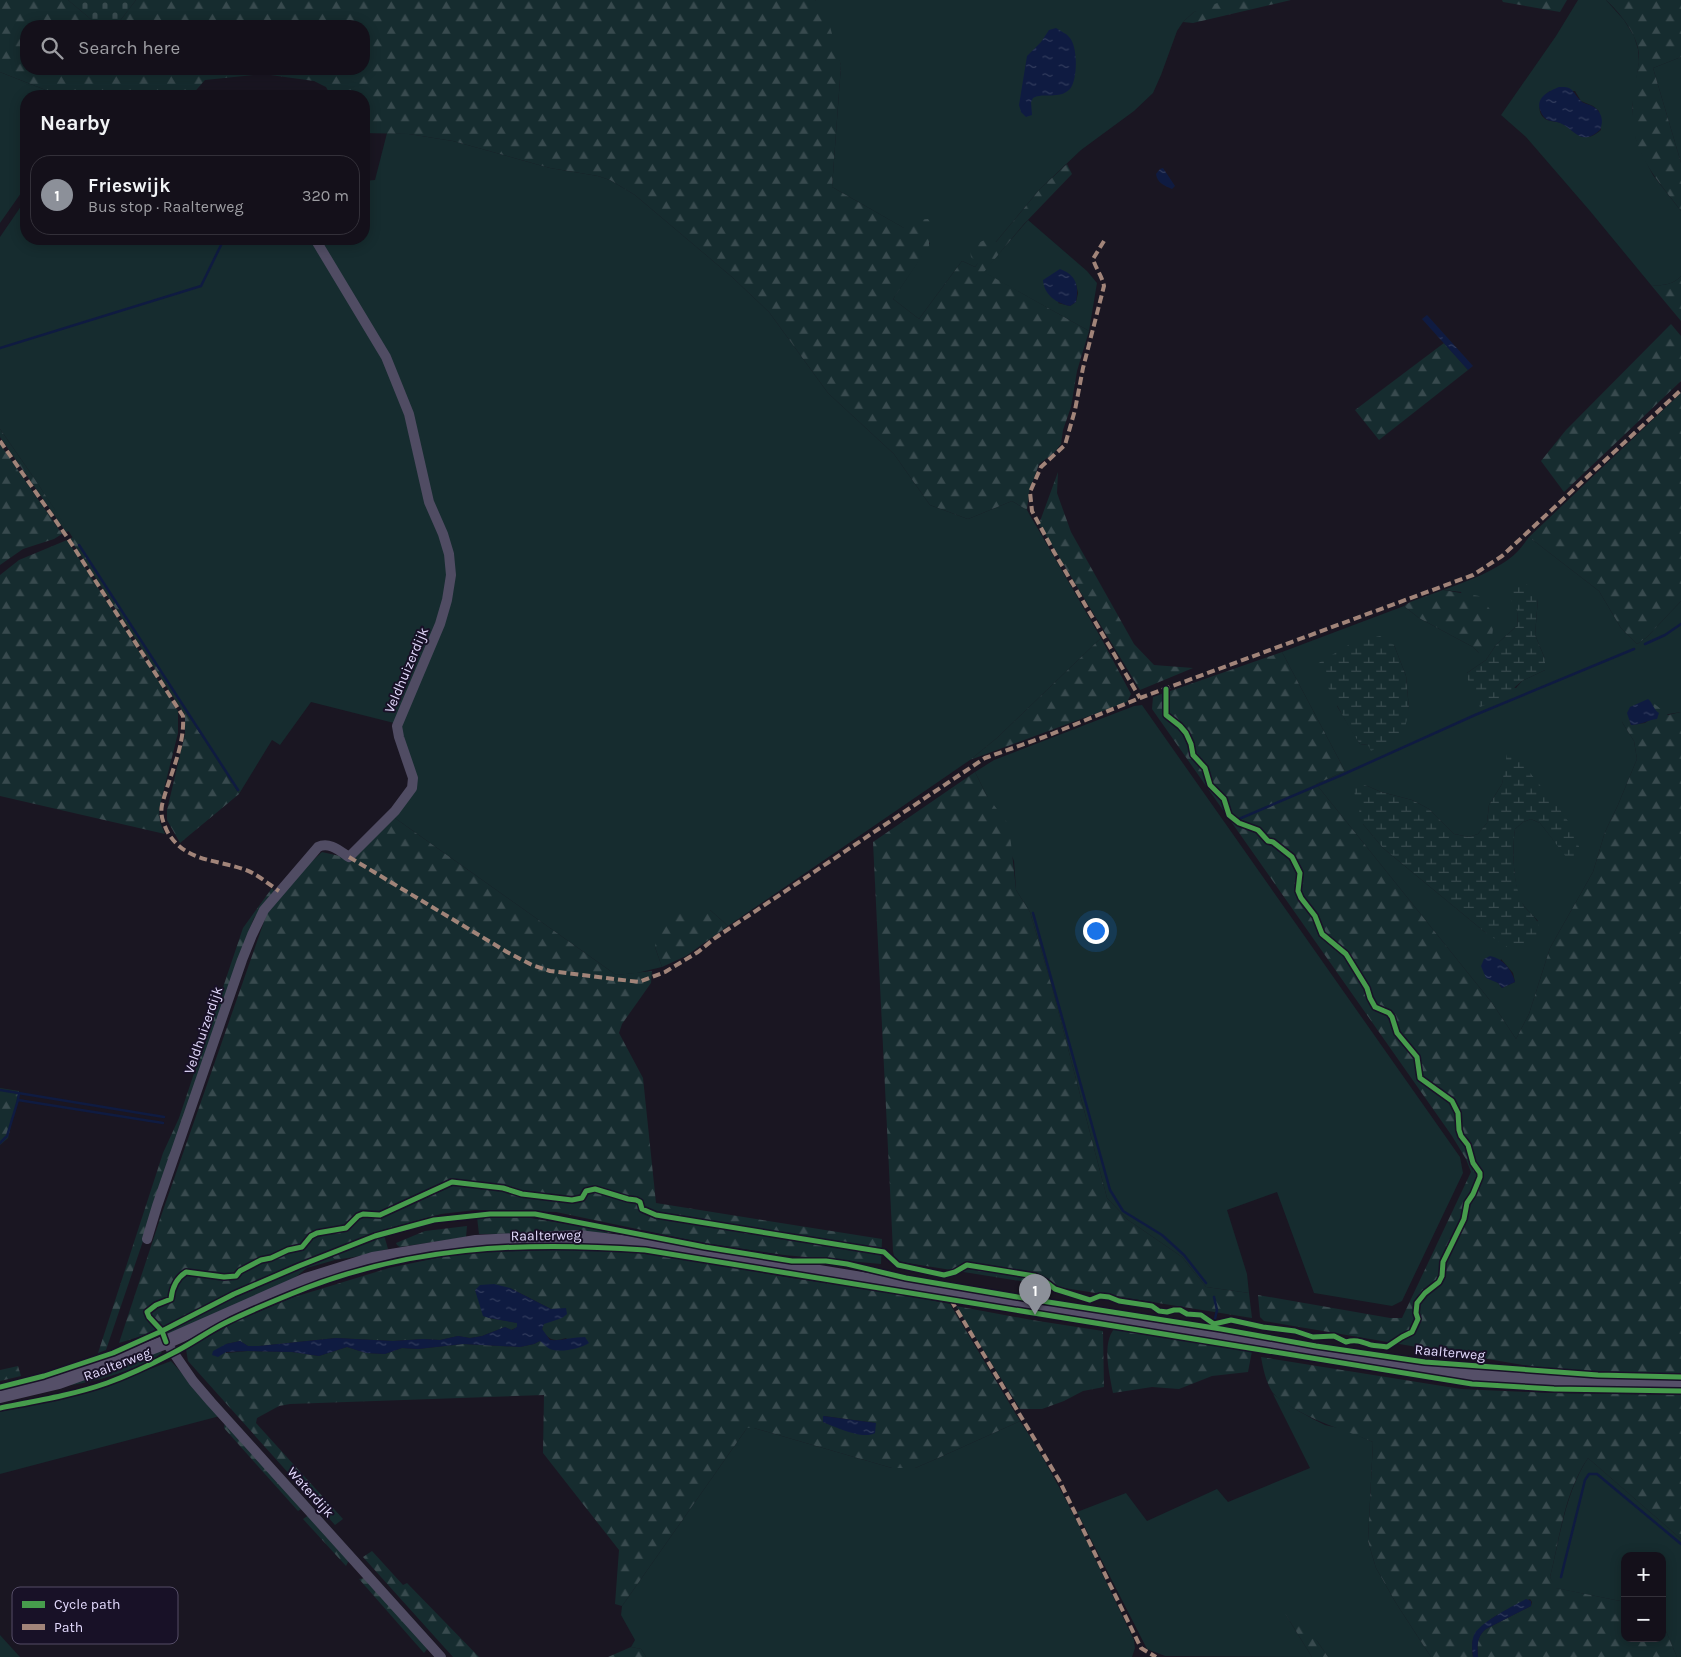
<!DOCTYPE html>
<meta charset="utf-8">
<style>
:root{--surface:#14101a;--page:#1d1923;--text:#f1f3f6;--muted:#9d9da2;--line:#333039;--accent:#8c9099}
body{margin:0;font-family:Karla,sans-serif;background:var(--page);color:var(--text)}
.controls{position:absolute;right:15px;bottom:15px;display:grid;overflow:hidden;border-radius:10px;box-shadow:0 2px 12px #0003}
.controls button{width:45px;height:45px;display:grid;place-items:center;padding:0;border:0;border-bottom:1px solid var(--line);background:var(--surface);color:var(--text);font:25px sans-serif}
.you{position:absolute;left:1095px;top:930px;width:18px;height:18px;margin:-12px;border:4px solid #fff;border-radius:50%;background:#1a73e8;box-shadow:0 0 0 8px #1a73e833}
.badge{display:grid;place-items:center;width:32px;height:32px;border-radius:50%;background:var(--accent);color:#fff;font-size:16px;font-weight:700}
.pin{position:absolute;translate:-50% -41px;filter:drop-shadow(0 1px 2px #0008)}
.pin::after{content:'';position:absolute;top:26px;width:18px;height:15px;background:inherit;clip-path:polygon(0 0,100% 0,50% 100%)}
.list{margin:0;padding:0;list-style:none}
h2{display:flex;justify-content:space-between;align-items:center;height:65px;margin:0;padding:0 20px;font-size:21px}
h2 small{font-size:16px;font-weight:400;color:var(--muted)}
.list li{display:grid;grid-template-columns:32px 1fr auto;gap:15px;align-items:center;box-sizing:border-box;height:80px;margin:0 10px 10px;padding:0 10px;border:1px solid var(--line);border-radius:20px}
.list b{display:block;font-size:19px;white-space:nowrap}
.list p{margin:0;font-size:16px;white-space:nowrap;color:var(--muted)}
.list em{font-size:16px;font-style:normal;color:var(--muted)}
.icon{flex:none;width:28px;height:28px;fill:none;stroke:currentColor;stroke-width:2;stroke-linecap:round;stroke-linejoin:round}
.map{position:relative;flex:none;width:1681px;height:1657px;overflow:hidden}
.search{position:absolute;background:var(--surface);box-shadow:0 2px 12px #0003;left:20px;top:20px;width:350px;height:55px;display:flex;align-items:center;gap:12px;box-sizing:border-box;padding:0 18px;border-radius:20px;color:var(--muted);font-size:19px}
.panel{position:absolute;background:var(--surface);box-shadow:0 2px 12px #0003;left:20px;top:90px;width:350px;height:155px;border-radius:20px}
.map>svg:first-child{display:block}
.green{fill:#162c2f;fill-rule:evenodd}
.forest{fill:url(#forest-firs);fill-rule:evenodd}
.wetland{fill:url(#wetland-marsh)}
.cemetery{fill:url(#cemetery-stones)}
.water{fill:url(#water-ripples)}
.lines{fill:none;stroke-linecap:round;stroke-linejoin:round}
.stream{stroke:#0f1b41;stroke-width:2.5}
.street{stroke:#504c63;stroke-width:10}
.secondary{stroke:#554f68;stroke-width:14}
.quiet{stroke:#a18479;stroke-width:4;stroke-dasharray:8 4;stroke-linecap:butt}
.cycleway-casing{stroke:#181127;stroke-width:8}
.cycleway{stroke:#469c4c;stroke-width:5}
.labels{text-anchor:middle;stroke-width:4;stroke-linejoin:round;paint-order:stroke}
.street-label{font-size:14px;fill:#e3dafd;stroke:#181127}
.key{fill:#181127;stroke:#554d67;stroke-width:1}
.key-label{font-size:14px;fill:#e3dafd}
</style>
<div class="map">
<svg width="1681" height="1657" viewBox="0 0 1681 1657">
<defs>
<pattern id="forest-firs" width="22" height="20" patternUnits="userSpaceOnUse" patternTransform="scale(1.25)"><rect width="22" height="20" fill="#162c2f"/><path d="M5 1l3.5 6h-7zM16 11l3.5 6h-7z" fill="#384a4e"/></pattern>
<pattern id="wetland-marsh" width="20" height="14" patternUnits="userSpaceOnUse" patternTransform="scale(1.25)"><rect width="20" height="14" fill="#162c2f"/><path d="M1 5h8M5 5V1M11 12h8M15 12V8" fill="none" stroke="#384a4e"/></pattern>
<pattern id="cemetery-stones" width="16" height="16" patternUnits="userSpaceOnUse" patternTransform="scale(1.25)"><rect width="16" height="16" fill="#162c2f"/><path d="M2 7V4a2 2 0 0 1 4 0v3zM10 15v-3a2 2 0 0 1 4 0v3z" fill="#384a4e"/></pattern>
<pattern id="water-ripples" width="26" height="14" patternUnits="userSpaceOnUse" patternTransform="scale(1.25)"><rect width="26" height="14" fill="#0f1b41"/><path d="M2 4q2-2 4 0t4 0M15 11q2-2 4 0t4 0" fill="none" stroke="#323c5d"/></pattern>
</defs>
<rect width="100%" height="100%" fill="#1a1622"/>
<!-- green -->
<g class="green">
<polygon points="815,0 1249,0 1194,12 1183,22 1177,31 1161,75 1153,93 1134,111 1081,150 1040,189 975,267 962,261 919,319 893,299 930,243 832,187 841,65"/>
<path d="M1578,0H1606L1624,20L1634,36L1638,49L1639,62L1632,108L1636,139L1642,154L1653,175L1681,211V276C1673,285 1662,286 1651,285L1590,211L1526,137L1501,115L1556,36ZM1550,91H1575L1581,101L1593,106L1599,111L1601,130C1584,145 1577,133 1563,124C1558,121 1552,122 1547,120C1534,113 1540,97 1550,91Z"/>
<polygon points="1681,57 1681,163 1653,68"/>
<polygon points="0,72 61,96 26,96 26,186 0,223"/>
<polygon points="387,133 409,134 453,141 550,168 598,176 610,180 635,195 732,277 769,312 828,393 894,454 930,505 968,519 1012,501 1027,510 1101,638 997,738 970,760 728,926 710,910 655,947 662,967 637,973 616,975 392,816 413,788 400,728 453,586 408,407 320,239 364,239 364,181 375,180"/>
<polygon points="26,199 26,239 315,239 386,366 404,412 419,478 444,547 448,584 442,609 394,723 311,702 280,745 272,740 239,794 34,478 0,429 0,237"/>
<path d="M1028,220L1087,271L1097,283L1089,331L983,272ZM1076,284L1078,293L1076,302L1070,306L1058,303Z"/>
<path d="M1529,537L1599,591L1621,628L1637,644L1647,637L1681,601V712L1622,722L1634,741L1637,759L1618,805L1605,832L1593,872L1550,948L1529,1014L1516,1039L1492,1003L1316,784L1345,771L1282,652L1404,606L1419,618L1473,647L1479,653L1461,592L1443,590C1466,582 1500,569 1517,552C1522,547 1525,542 1529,537ZM1538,598L1535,635L1545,659V670L1522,681L1516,688L1467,673L1486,660L1496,645L1517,626L1518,612ZM1394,645L1406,676L1409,709L1368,745L1360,744L1337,706ZM1505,770L1570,861L1540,823L1531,819L1523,822L1515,829C1512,847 1513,888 1522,903C1526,910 1533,915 1538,921L1486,933L1383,848L1363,824L1365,785L1381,792L1412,800L1429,809L1454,834L1469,837L1478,834L1487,823L1489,805L1502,784ZM1501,959L1513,973L1515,982L1502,988L1498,983L1492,979Z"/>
<polygon points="1142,705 1460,1157 1463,1173 1402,1301 1392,1306 1314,1293 1277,1192 1227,1210 1247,1274 1249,1293 1206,1287 1182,1257 1128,1220 1107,1198 1053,991 1030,912 1016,890 1014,861 987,796 975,772 994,760 1134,706"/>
<polygon points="331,1255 335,1260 307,1268 292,1280 167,1335 166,1332 240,1294"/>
<path d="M160,1351L162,1352C151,1366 82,1387 63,1385Z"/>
<polygon points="171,1361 220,1416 0,1474 0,1409 111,1384"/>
<polygon points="1273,1394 1295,1409 1315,1420 1325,1425 1343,1429 1373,1442 1368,1541 1376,1568 1396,1603 1431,1657 1328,1657 1317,1641 1286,1615 1312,1657 1172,1656 1165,1656 1147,1649 1077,1512 1126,1493 1147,1521 1217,1489 1228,1502 1310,1468"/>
<path d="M1020,1421C1065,1489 1098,1566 1134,1640L1135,1648L1132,1657H646L641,1649L631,1647L635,1640L621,1615L622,1606L747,1428H754L892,1468H915L936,1459Z"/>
<path d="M1588,1458L1681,1539V1657H1677L1662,1622V1556H1625V1602L1555,1588L1550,1577C1560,1537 1565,1493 1588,1458Z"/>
<polygon points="0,1635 20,1657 0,1657"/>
</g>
<!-- forest -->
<g class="forest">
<path d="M0,0H68L99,26H26V69H364V26H116L136,0H815L826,13L841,65L832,187L904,228C912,222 918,219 928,219L930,222L929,246L893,299L919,319L962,261L975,267L978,263L971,257L970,250L980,242L987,239L996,242L1040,189L1067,164L1072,174L1023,225L984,272L1089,331L1077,371L1071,407L1063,430L1061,444L1054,453L1039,464L1029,492L1027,510L1012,501L968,519L930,505L894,454L828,393L769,312L732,277L635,195L610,180L598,176L550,168L453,141L409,134L364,133V96H331L326,87L314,81L263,74L205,80L191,96H61L0,72Z"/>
<polygon points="1225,0 1291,0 1193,23 1183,22 1194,12"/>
<polygon points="1502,0 1567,0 1560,12 1503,2"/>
<path d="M1606,0H1681V57L1653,68L1681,163V211C1665,189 1644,167 1636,140C1632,124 1631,106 1634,90C1636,76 1641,61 1638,48C1634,30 1619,12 1606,0Z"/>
<path d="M1681,276V321L1651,285C1662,286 1673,285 1681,276Z"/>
<polygon points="1671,324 1681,336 1681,381 1564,492 1541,461 1566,430"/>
<polygon points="1444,343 1468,370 1379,440 1355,410"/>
<polygon points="1681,393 1681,601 1647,637 1637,644 1621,628 1599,591 1529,537"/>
<polygon points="0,429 34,478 69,531 66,532 0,437"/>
<polygon points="0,444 62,534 54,539 23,549 0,565"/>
<polygon points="1058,472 1057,493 1071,532 1134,644 1154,665 1193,668 1140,690 1039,524"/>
<polygon points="73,537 239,794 180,843 167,820 167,810 185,734 185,715 70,539"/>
<polygon points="67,540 178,711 178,733 159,809 160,822 165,834 0,796 0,575 19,560"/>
<path d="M1443,590L1479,596L1493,613C1493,626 1495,651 1479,653L1473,647L1419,618L1404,606L1410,602Z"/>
<polygon points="1101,638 1131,694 1127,702 970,760 997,738"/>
<polygon points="1282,652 1345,771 1316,784 1492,1003 1516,1039 1529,1014 1550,948 1593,872 1605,832 1618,805 1637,759 1634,741 1622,722 1627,713 1631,725 1645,723 1651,719 1653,709 1651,701 1668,715 1681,712 1681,1374 1586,1371 1541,1368 1264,1321 1260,1317 1258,1295 1390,1318 1402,1318 1471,1172 1466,1159 1452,1136 1152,709 1153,697"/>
<polygon points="975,772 987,796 1009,825 1016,890 1030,912 1053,991 1107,1198 1128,1220 1182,1257 1206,1287 1249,1293 1252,1318 895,1261 893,1251 873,842"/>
<polygon points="392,816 616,975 652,971 651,983 622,1024 619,1033 643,1078 656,1203 882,1239 881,1264 784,1255 704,1243 556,1212 475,1210 441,1214 382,1230 313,1258 253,1284 151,1333 119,1343 160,1219 267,913 295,877 322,852 344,857"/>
<polygon points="272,888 275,893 254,918 246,938 106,1350 98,1353 163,1153 179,1118 243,928"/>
<polygon points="710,910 728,926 686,956 662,967 655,947 661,918 672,912"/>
<polygon points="0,1088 19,1091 8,1138 0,1145"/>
<polygon points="477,1217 530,1218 625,1233 479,1234"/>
<polygon points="467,1226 466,1237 400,1247 397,1245 396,1243 425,1231"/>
<polygon points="384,1235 388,1249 360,1256 335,1260 331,1255"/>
<path d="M585,1249C654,1251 723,1266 792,1278C845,1286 897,1293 950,1304L1020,1421L936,1459L915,1468H892L754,1428H747L622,1606L615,1604L619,1550L543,1453L544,1395L290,1404L279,1406L257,1418L256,1423L343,1519L335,1525L188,1361L186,1349L239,1320L291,1298L389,1268L451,1255L480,1252ZM510,1288L551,1309V1321L544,1323L542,1329C548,1340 554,1342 566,1338L573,1348L564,1350L540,1341L534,1344L520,1347L463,1344L418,1349L402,1348L385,1354L366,1353L347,1347L319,1356L292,1352L248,1351L226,1353V1344L240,1341L248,1346H259L336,1338L393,1341L423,1339L440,1340L458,1336L470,1338L482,1336L505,1327L511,1330L517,1327L518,1323L489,1318L480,1302L475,1290ZM824,1416L876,1423L847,1431L823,1422Z"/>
<polygon points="956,1306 1032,1320 1103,1331 1104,1387 1083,1391 1064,1401 1042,1409 1020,1409"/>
<path d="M1115,1328L1252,1351L1248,1372L1212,1376L1179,1389L1152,1387L1113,1393C1110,1375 1101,1343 1115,1328Z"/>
<path d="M1261,1357L1461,1389L1551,1393L1681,1395V1539L1588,1458C1564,1493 1560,1537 1550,1577L1556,1588L1625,1602V1638H1662V1622L1677,1657H1478C1477,1646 1477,1636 1486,1629L1531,1606L1532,1602L1530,1599C1512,1607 1483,1619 1474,1637C1471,1643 1472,1651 1473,1657H1431L1396,1603L1376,1568L1368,1541L1373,1442C1342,1429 1314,1422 1285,1403C1282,1400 1276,1397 1273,1393C1266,1383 1263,1368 1261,1357Z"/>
<polygon points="18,1366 21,1376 0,1381 0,1370"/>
<polygon points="225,1421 303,1508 298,1511 224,1428"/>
<polygon points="309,1515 349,1560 346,1566 303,1519"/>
<polygon points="372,1551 403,1585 407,1583 479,1657 453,1657 363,1557"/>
<polygon points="365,1578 428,1648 424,1653 359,1579"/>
<polygon points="1290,1609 1317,1641 1328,1657 1312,1657 1286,1615 1285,1611"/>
<polygon points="631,1647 641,1649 646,1657 608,1657"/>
</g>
<!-- wetland -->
<g class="wetland">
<polygon points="1523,582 1531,587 1538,598 1535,635 1545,659 1545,670 1522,681 1501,699 1480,707 1469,687 1467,673 1486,660 1496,645 1517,626 1518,612 1509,597 1511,588"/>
<path d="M1380,636L1394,645L1406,676L1409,709L1405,728L1393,740L1371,751L1368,745L1360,744C1343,719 1330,692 1317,664L1355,641Z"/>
<path d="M1513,752L1561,811L1574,830L1579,847L1578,857L1570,862L1540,823L1531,819L1523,822L1515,829C1512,849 1513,884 1522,902C1527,914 1537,914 1540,930L1531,945L1520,951L1510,949L1486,933L1383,848L1363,824L1355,797L1354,787L1365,785L1381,792L1412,800L1429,809L1454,834L1469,837L1478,834L1487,823L1489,805L1502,784L1507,754Z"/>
</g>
<!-- cemetery -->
<polygon class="cemetery" points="68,0 136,0 116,26 99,26"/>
<!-- water -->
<g class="water">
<path d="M1056,28C1060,31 1066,33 1069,37C1078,45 1078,80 1070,89C1059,100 1044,92 1033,98L1031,102L1032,115L1026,117L1021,112L1019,105L1027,56L1041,42L1049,30Z"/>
<path d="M1559,87C1574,86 1572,92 1581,101C1584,104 1588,104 1592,106C1602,111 1604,121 1600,130C1580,147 1576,130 1560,123C1556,121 1552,122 1548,120C1545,119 1542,115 1541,112C1534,98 1549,91 1559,87Z"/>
<path d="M1163,168L1175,186L1172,189C1165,186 1157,183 1156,174L1160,169Z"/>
<path d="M1060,269C1076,275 1079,285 1076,302L1070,306C1056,303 1044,295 1043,280Z"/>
<polygon points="1427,315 1473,366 1468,370 1422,319"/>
<path d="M1648,699C1653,703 1653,709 1659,713L1657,719C1648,720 1641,725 1631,725L1627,713L1630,707Z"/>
<path d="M1490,956C1503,958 1512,970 1515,982L1502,988L1498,983L1486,978L1481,966L1484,959Z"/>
<path d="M494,1284L510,1288L551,1309L566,1308L567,1314L562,1318L544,1324L542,1329L550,1340C561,1341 573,1337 585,1337L589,1343C580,1349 560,1353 550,1349C546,1347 544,1344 540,1341L534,1344L520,1347L463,1344L418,1349L402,1348L385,1354L366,1353L347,1347L319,1356L292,1352L248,1351L226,1352L218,1357L212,1355L213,1351L226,1344L240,1341L248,1346H259L336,1338L393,1341L423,1339L440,1340L458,1336L470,1338L482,1336L505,1327L512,1330L517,1327V1323L489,1318L483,1316L475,1290L480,1285Z"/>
<path d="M823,1416L876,1423L875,1433C863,1440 835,1427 823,1422Z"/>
<path d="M1526,1599L1531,1601V1606L1486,1629C1477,1636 1477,1646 1478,1657H1473C1472,1649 1471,1640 1475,1633C1483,1621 1513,1606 1526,1599Z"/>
</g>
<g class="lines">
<!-- stream -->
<g class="stream">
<polyline points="0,348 201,286 224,239"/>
<polyline points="79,545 238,790"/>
<polyline points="1645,644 1665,635 1681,624"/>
<polyline points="1239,819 1344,774 1475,715 1634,649"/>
<polyline points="1033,913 1110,1190 1123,1211 1162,1235 1184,1255 1206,1283"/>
<polyline points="0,1090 164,1117"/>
<polyline points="19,1093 18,1100 163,1123"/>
<polyline points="0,1143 7,1136 18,1100"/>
<polyline points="1214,1297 1217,1310 1215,1319"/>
<polyline points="1561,1577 1585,1480 1589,1474 1597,1474 1681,1544"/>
</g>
<!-- street -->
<g class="street">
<path d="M147,1239L157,1206L242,960L252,935L264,910L318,847C329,841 340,851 349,857L395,811L412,788L413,778L399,737L397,726L440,624L447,600L451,575L449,554L443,534L429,502L409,414L386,357L315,239"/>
<polyline points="166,1342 193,1381 211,1402 441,1657"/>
</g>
<!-- secondary -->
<polyline class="secondary" points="0,1396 59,1382 115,1362 166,1342 306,1280 373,1259 476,1242 578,1237 639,1244 733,1258 1422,1370 1506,1378 1681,1384"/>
<!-- quiet -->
<g class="quiet">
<path d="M1104,241L1093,259C1096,269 1102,276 1104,286L1083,368L1075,410L1065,445L1041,467L1030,492L1032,511L1054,552L1140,698"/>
<path d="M0,441L67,537L183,716C185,747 169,776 162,805C160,815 163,822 167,831C184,861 213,859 243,869C256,873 267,883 279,891"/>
<polyline points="349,857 507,952 532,965 550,971 639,982 665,972 698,952 715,938 985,758 1044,737 1140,698 1473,575 1502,556 1681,390"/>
<polyline points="951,1300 1059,1480 1141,1648 1156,1657"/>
</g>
<defs>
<g id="cycleway">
<path d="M166,1342L162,1331L149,1317L147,1312L156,1305L171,1299C172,1288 177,1278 186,1272L224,1277L236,1276L240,1271L261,1260L271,1258L288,1250L302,1247L311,1236L317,1233L346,1228L358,1216L363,1214L380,1215L452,1182L503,1188L522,1194L572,1200L582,1198L586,1191L595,1189L628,1199L636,1200L640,1202L642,1209L656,1215L884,1252L898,1265L944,1275L955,1272L967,1265L1035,1276L1046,1282L1055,1289L1090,1300L1100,1296L1109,1297L1119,1301L1152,1306L1159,1311L1167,1312L1174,1310H1180L1187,1314L1201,1315L1214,1324L1231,1320L1263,1327L1295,1331L1313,1337L1334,1336L1346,1342C1356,1339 1362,1342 1371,1345C1376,1346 1382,1346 1387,1347L1402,1337L1412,1332L1418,1319L1416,1313L1417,1303L1425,1293L1439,1282L1442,1276L1443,1262L1464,1219L1467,1203L1473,1194L1480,1177V1173L1473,1163L1468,1145L1461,1136L1459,1130L1458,1113L1452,1101L1420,1078L1417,1057L1397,1033L1392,1017L1389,1013L1375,1007L1370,998L1367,988L1346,954L1322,934L1315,916L1301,898L1298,891L1300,873L1292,857L1273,842L1268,841L1258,830L1239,823L1229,815L1224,799L1210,785L1205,768L1193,755L1191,744L1186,733L1180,726L1166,715V689"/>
<polyline points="0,1387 44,1376 113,1353 162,1331 234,1294 299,1266 375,1236 434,1220 490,1214 535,1214 705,1247 792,1261 826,1261 847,1264 906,1278 1029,1299 1221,1329 1316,1346 1425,1362 1598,1375 1681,1377"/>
<path d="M0,1408C36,1401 73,1395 107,1383C129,1375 152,1364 173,1353C191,1344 207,1332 225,1323C247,1312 269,1303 291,1294C406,1246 523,1241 645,1250L1472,1384L1554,1389L1681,1391"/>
</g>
</defs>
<!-- cycleway casing -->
<use href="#cycleway" class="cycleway-casing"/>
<!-- cycleway -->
<use href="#cycleway" class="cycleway"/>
</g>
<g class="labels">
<!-- street labels -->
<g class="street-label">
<text transform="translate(406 670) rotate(-67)" y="5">Veldhuizerdijk</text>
<text transform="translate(203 1030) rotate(-71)" y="5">Veldhuizerdijk</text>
<text transform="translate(546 1235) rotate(-1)" y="5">Raalterweg</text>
<text transform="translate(1450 1352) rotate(5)" y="5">Raalterweg</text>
<text transform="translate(117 1364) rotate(-21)" y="5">Raalterweg</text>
<text transform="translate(311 1492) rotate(48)" y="5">Waterdijk</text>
</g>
</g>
<!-- legend -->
<rect x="12" y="1587" width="166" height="57" rx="8" class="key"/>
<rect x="22" y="1601" width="23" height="7" fill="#469c4c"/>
<rect x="22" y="1624" width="23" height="6" fill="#a18479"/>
<g class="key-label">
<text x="54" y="1609">Cycle path</text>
<text x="54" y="1632">Path</text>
</g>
</svg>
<div class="controls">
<button>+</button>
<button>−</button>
</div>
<div class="you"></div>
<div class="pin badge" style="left:1035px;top:1315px">1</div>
<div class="search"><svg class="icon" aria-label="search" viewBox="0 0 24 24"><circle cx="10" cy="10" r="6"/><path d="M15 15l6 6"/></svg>Search here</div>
<section class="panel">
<h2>Nearby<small></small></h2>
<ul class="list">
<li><span class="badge">1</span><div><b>Frieswijk</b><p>Bus stop · Raalterweg</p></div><em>320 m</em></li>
</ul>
</section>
</div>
